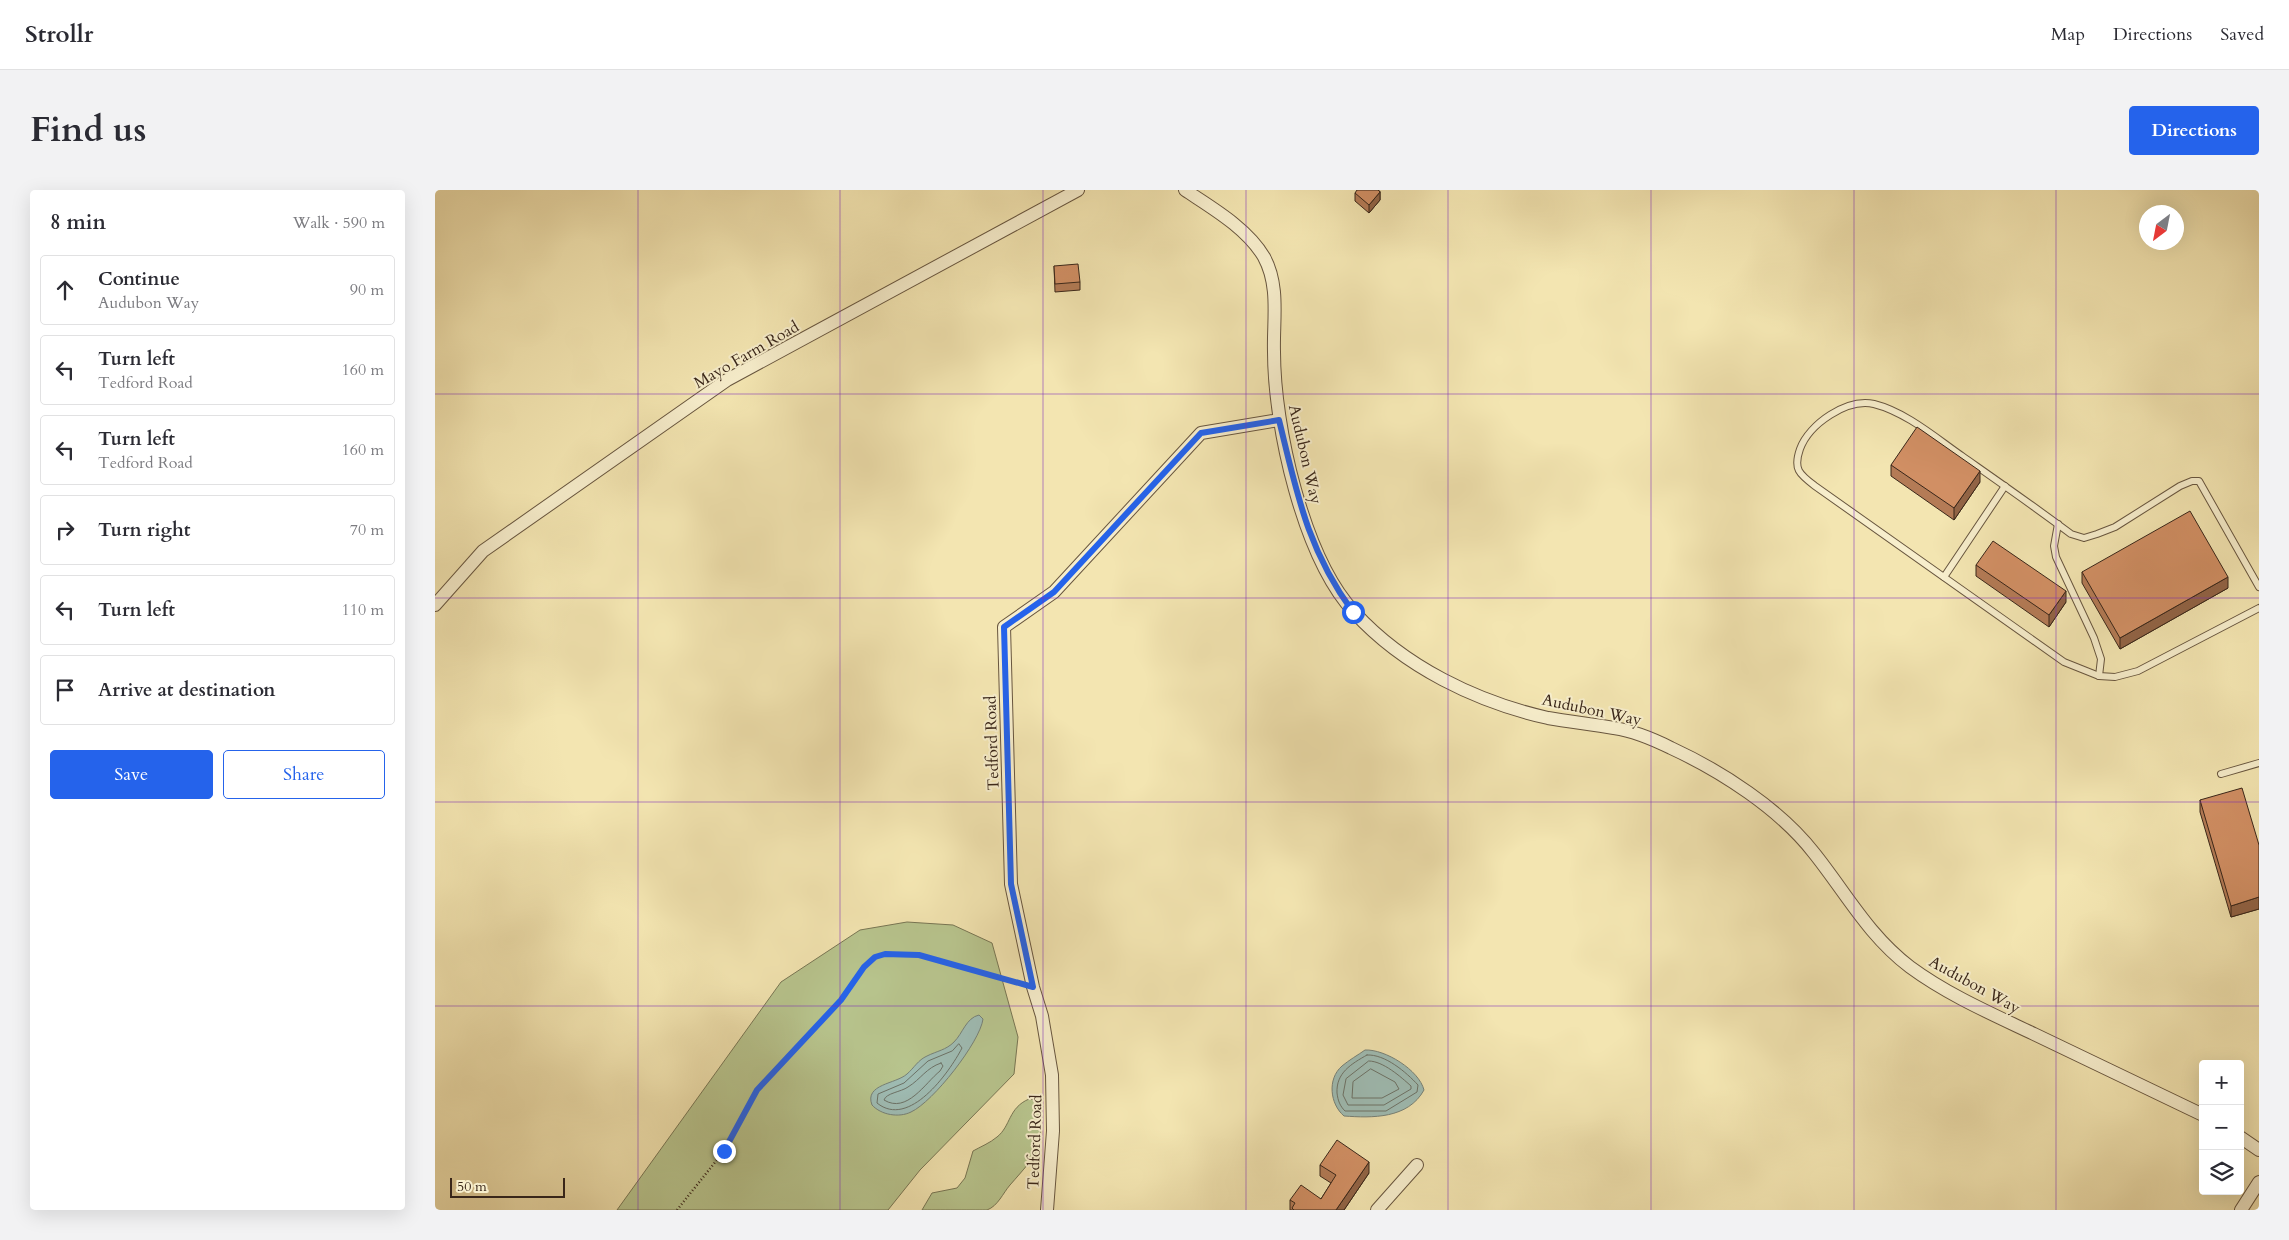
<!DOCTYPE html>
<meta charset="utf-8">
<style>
:root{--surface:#fff;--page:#f2f2f3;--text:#2b2b33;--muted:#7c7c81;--line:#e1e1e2;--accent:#2563eb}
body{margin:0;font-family:Cardo,serif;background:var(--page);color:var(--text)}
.controls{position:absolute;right:15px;bottom:15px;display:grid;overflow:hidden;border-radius:5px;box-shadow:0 5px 20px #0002}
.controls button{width:45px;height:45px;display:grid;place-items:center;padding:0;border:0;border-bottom:1px solid var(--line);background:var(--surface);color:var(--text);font:25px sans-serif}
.compass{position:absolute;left:1704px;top:15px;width:45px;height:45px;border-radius:50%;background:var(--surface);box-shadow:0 5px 20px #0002;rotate:212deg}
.scale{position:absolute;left:15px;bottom:12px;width:115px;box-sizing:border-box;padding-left:5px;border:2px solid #392619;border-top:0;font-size:14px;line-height:18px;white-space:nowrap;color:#392619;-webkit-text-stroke:4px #f7eecc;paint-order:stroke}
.stop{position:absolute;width:15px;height:15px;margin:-11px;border:4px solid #2563eb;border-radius:50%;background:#fff}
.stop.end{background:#2563eb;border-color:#fff;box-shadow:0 1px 5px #0008}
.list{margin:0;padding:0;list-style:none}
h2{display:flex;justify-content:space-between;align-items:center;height:65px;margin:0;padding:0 20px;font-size:21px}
h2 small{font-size:16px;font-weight:400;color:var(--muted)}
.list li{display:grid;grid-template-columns:32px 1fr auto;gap:15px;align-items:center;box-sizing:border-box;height:70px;margin:0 10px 10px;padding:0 10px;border:1px solid var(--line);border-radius:5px}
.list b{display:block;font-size:19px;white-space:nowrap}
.list p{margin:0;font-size:16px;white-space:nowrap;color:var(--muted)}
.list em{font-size:16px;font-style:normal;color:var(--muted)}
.actions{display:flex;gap:10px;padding:15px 20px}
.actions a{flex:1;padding:11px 0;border:1px solid var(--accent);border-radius:5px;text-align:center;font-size:18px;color:var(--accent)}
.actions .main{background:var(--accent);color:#fff}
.icon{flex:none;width:28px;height:28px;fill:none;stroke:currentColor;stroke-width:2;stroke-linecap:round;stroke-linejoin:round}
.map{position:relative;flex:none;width:1824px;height:1020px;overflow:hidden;border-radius:5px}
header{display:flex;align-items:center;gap:30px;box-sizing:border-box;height:70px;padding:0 25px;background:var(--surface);border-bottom:1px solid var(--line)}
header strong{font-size:24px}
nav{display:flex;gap:28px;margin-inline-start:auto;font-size:18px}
.intro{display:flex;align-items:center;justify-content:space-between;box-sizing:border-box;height:120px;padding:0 30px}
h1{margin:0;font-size:35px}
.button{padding:12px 22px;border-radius:5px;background:var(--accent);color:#fff;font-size:18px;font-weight:700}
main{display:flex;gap:30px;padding:0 30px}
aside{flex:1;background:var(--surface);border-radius:5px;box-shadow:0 5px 20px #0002}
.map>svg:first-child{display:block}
.green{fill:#b8c58e;stroke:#787654}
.water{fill:#9fbdb5;stroke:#768177}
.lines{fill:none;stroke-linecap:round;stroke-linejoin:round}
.shore{stroke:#6c7267;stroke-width:1}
.service-casing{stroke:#68563f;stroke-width:8}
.minor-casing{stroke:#68563f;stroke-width:14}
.path{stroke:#392619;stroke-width:2.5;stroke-dasharray:1 2.5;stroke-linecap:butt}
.service{stroke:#f7eecc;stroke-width:6}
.minor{stroke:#f7eecc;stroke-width:12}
.wall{fill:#b47b56;stroke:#392619}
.shaded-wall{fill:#926446;stroke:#392619}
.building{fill:#d18f64;stroke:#392619}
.route{stroke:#2563eb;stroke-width:6}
.grid{fill:none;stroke:#7b2cbf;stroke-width:1;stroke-opacity:0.55}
.labels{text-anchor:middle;stroke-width:4;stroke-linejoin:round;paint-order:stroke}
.street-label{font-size:16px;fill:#392619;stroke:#f7eecc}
</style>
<header>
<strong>Strollr</strong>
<nav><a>Map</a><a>Directions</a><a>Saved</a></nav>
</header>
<div class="intro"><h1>Find us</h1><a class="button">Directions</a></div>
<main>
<aside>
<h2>8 min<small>Walk · 590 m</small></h2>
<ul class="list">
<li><svg class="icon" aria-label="ahead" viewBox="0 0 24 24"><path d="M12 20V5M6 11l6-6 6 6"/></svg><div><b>Continue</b><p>Audubon Way</p></div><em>90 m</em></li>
<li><svg class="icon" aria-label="left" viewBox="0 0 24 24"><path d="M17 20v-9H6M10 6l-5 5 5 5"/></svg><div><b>Turn left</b><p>Tedford Road</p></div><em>160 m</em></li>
<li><svg class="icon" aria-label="left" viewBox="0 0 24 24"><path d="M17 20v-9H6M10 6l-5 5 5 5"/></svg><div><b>Turn left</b><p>Tedford Road</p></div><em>160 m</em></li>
<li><svg class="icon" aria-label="right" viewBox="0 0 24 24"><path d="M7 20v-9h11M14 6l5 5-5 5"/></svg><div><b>Turn right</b></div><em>70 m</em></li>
<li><svg class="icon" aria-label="left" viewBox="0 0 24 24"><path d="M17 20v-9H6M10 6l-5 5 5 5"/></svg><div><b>Turn left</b></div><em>110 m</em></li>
<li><svg class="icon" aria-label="arrive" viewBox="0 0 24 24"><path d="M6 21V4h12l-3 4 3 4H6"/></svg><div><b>Arrive at destination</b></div></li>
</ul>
<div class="actions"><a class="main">Save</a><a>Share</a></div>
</aside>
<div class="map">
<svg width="1824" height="1020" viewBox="0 0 1824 1020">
<rect width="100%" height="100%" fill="#f3e5b1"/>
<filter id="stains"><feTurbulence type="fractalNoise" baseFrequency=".004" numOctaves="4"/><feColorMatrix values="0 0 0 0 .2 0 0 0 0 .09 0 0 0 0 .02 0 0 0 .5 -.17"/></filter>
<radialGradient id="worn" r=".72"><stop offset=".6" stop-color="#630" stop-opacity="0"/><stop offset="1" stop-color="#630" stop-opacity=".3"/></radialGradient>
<!-- green -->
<g class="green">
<polygon points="472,732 518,735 557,753 583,847 579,884 485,980 453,1020 182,1020 346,792 425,740"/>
<path d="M594,909L600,910C613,955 603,963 575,995C568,1003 563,1016 552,1020C545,1020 498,1020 487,1020L497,1003L522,998L530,988L538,961C545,957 555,953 562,947C576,936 573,918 594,909Z"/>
</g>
<!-- water -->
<g class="water">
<path d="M544,825L548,829C545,852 498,912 476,922C464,928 446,925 437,915C429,894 461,894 472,884C479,878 483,870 492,866C502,861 511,860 519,852C528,843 531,828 544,825Z"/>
<path d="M930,860C950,859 984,880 989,900C973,929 937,928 909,926C895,914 892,889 907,876C914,870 923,865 930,860Z"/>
</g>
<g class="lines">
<!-- shore -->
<g class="shore">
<path d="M524,854L527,858C514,883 474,939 442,913L443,904L469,893L493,871L517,861Z"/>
<path d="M932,865C950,864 971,882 983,895L982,902L951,921H910C905,916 903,911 902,903C901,883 916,874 932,865Z"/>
<path d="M934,871C948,871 966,887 976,896V899L949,915H913L908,905L911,889Z"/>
<path d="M506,873L508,876L505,881C490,893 472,924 449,910C451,903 466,902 473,897C486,889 491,878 506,873Z"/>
<polygon points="936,879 960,892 964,899 947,908 917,908 918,892"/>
</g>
<defs>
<g id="service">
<polyline points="1623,334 1619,356 1621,367 1659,448 1666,469 1664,486"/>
<polyline points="1509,387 1570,296"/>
<path d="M1824,397L1764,291H1757L1745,296L1680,337L1662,344L1649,348L1636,344C1600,317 1564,292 1527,266C1501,248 1471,222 1439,214C1412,208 1374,234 1365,259C1358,279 1364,284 1380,296L1629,472L1664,486L1680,487L1703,481L1824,418"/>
<polyline points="1786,584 1824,573"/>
</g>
<g id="minor">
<path d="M750,0C777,18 812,38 829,67C845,96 838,131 839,162C839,236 868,367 919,422C969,477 1042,512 1113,528C1135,532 1157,534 1179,538C1199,541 1218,549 1236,558C1286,581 1345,619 1379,663C1411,703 1433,745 1475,777C1513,805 1557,824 1599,844C1656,871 1712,898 1768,925"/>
<polyline points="0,415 48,361 292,190 643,0"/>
<polyline points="1805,947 1824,960"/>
<polyline points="612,1020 618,941 617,885 607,826 598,797 576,694 569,437 619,402 766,243 844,230"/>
<polyline points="942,1020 982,975"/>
<polyline points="1806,1020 1824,992"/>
</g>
</defs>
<!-- service casing -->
<use href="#service" class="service-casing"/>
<!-- minor casing -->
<use href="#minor" class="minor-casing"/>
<!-- path -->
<polyline class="path" points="242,1020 289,961 322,900 406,810 429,777 440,767 449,764 484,765 584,794"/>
<!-- service -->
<use href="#service" class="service"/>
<!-- minor -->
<use href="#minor" class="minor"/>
</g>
<!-- wall -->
<g class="wall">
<polygon points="945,1 945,10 934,23 920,11 920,3"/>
<polygon points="619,76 645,92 645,100 620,102"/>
<polygon points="1456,275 1545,292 1519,330 1456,286"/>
<polygon points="1541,375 1631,412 1614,437 1541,386"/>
<polygon points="1647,382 1793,398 1685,459 1647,393"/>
<polygon points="1765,610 1824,655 1824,719 1796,727 1765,622"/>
<polygon points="885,975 934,983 909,1020 855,1020 855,1010 886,1009 896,993 885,986"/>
</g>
<!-- shaded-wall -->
<g class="shaded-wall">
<polygon points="945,2 945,10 934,23 934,15"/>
<polygon points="1545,281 1545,292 1519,330 1519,318"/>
<polygon points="1793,387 1793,398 1685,459 1685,448"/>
<polygon points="1631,401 1631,412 1614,437 1614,425"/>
<polygon points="1824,707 1824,719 1796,727 1796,716"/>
<polygon points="934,972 934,983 909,1020 901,1020"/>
</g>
<!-- building -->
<g class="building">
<polygon points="922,0 943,0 945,2 934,15 920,3"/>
<polygon points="643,74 645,92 620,94 619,76"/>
<polygon points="1482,237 1545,281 1519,318 1456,275"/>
<polygon points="1755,321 1793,387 1685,448 1647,382"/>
<polygon points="1558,351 1631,401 1614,425 1541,375"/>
<polygon points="1807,598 1824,655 1824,707 1796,716 1765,610"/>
<polygon points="902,950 934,972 901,1020 859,1020 857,1018 860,1013 855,1010 866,995 886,1009 901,985 885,975"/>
</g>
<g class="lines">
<!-- route -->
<path class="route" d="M289,961L322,900L406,810L429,777L440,767L450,764L484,765L598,797L576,694L569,437L619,402L766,243L844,230C862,303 872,359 918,422"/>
</g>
<!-- grid -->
<path class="grid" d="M203,0V1020M405,0V1020M608,0V1020M811,0V1020M1013,0V1020M1216,0V1020M1419,0V1020M1621,0V1020M0,204H1824M0,408H1824M0,612H1824M0,816H1824"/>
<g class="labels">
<!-- street labels -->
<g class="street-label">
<text transform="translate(311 164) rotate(-30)" y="6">Mayo Farm Road</text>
<text transform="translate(871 264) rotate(77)" y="6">Audubon Way</text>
<text transform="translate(1157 519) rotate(12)" y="6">Audubon Way</text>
<text transform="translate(556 553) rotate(-92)" y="6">Tedford Road</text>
<text transform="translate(1540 794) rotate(29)" y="6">Audubon Way</text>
<text transform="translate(599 952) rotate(-88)" y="6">Tedford Road</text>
</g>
</g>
<rect width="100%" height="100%" filter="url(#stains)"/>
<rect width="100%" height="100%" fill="url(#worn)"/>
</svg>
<div class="controls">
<button>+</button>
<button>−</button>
<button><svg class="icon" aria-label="layers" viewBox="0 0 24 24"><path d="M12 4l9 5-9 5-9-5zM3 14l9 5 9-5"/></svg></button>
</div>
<svg class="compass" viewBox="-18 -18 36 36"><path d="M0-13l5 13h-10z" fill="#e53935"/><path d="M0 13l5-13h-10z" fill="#7c7c81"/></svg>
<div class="scale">50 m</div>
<div class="stop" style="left:918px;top:422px"></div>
<div class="stop end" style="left:289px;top:961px"></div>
</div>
</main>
